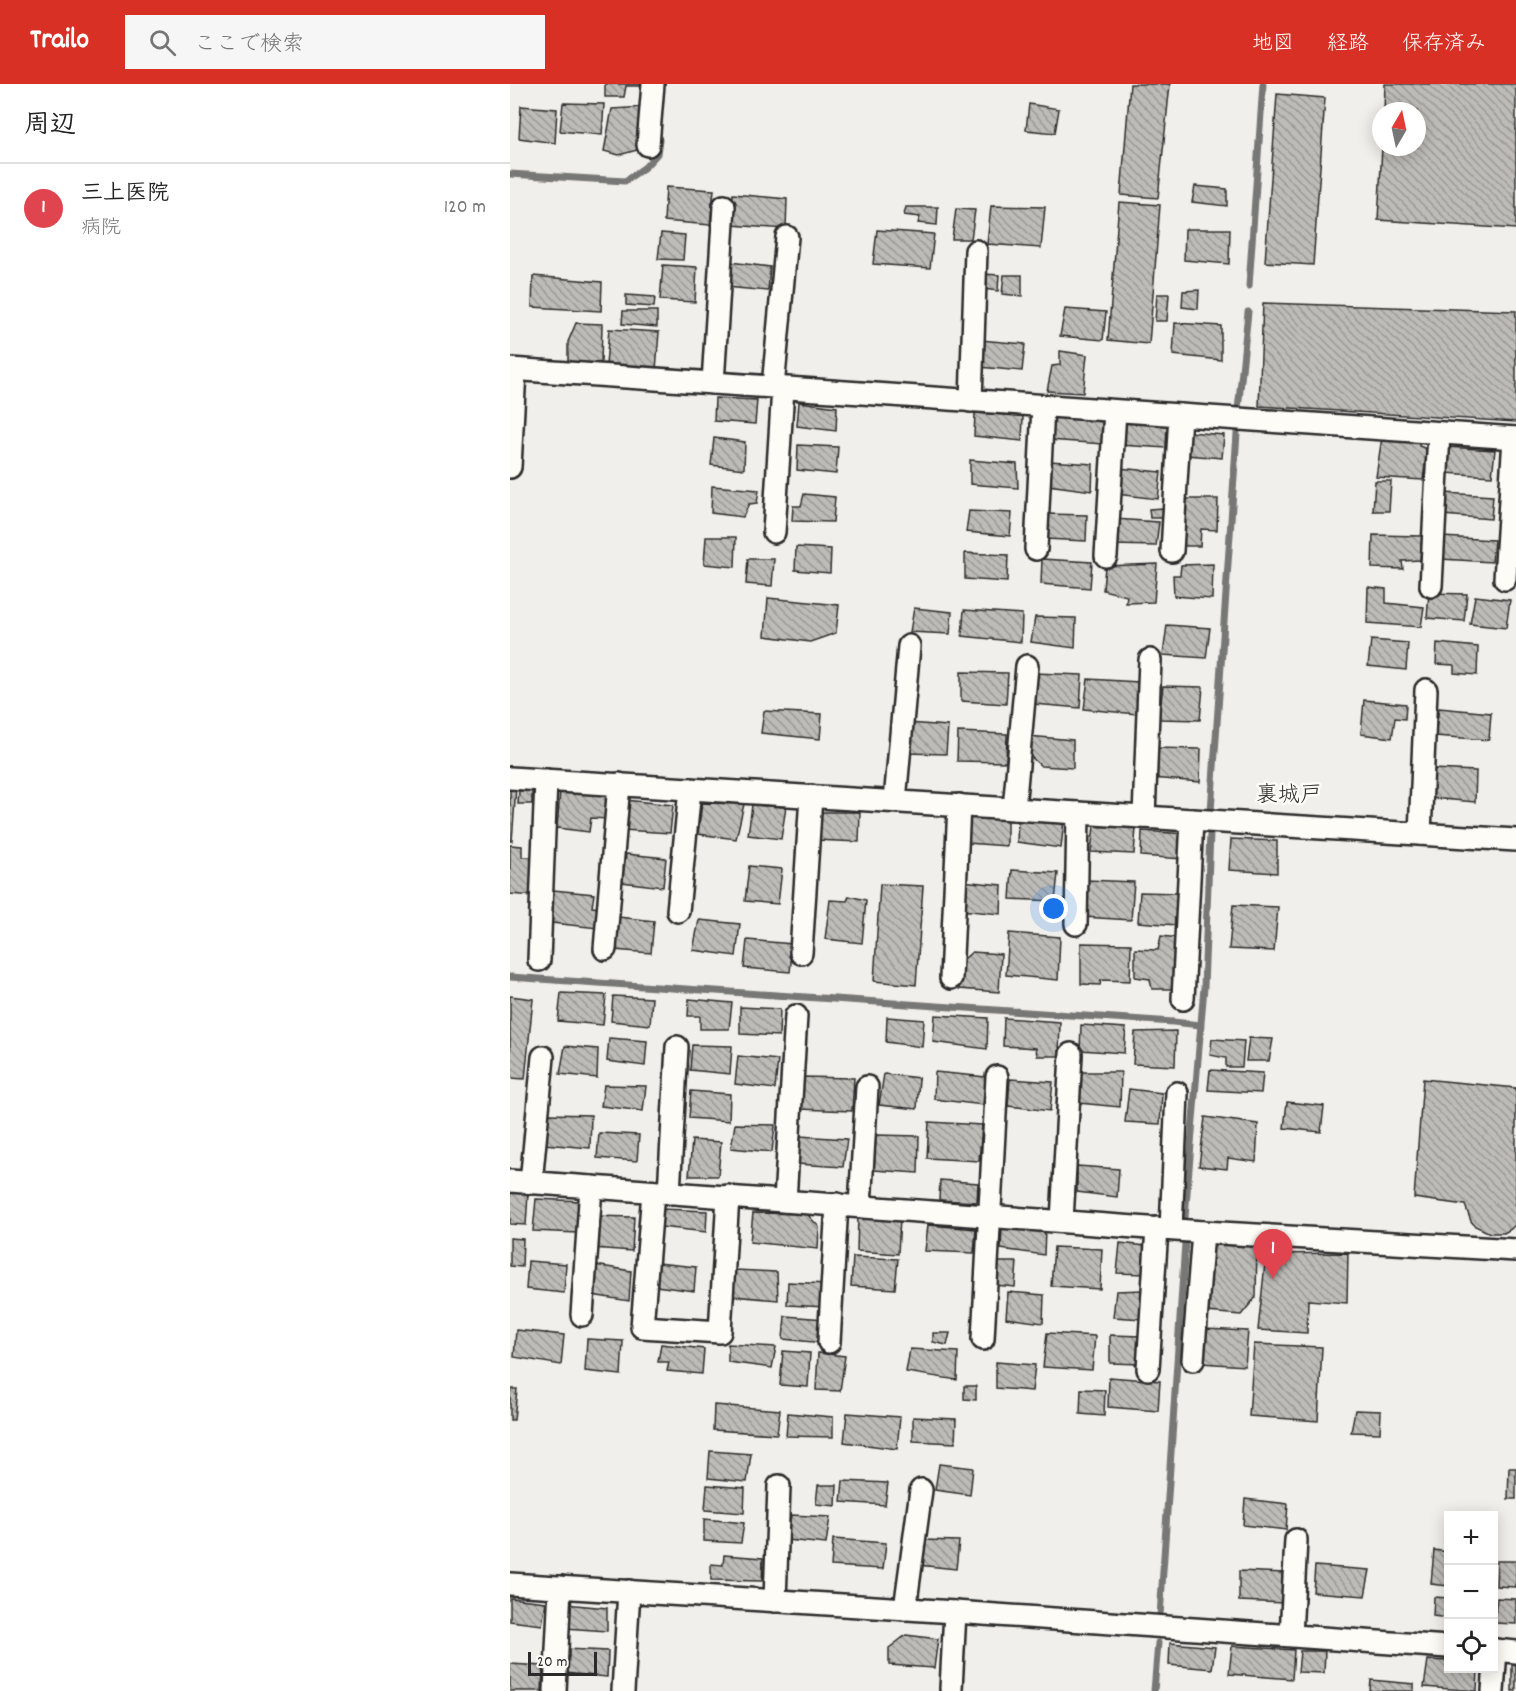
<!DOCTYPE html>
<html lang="ja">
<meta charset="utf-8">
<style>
:root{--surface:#fff;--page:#f6f6f6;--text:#222;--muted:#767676;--line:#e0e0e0;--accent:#d93025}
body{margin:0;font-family:Dekko,"Klee One",sans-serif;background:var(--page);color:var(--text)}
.controls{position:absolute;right:18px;bottom:18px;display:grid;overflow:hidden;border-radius:0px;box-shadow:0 3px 15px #0003}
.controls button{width:54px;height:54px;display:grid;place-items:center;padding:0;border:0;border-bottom:2px solid var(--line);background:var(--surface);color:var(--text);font:30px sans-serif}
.compass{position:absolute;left:862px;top:18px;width:54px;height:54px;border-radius:50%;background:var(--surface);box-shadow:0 3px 15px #0003;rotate:9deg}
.scale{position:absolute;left:18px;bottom:15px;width:69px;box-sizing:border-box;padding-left:6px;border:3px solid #2b2b2b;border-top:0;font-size:16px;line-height:21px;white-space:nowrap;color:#2b2b2b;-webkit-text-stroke:4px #fdfcf7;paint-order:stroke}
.you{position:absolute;left:544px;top:825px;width:21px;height:21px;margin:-15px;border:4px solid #fff;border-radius:50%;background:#1a73e8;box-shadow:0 0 0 9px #1a73e833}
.badge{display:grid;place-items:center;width:39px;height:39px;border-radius:50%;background:var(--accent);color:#fff;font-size:20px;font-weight:700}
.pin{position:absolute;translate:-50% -50px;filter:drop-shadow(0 2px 3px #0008)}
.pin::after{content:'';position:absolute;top:32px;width:21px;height:18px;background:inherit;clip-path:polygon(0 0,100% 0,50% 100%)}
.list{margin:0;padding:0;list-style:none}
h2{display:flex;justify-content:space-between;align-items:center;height:78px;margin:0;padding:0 24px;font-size:26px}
h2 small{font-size:20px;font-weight:400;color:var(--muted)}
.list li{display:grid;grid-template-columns:39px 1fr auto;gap:18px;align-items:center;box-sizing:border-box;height:90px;padding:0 24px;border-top:2px solid var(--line)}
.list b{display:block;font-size:22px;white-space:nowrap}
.list p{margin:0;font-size:20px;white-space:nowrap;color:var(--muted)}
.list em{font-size:20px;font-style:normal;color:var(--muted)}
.icon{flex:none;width:33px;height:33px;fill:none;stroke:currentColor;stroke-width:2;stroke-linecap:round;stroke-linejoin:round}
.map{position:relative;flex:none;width:1006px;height:1607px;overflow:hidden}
header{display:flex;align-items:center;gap:36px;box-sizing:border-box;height:84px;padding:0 30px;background:var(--accent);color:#fff}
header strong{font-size:28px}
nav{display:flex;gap:33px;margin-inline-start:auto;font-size:21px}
.search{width:420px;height:54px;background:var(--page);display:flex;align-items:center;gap:15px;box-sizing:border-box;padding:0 21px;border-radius:0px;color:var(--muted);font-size:22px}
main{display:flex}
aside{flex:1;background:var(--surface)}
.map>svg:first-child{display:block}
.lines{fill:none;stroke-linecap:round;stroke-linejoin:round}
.stream{stroke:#777775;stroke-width:7}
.building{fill:url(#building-back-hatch);stroke:#2b2b2b;stroke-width:1.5}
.minor-casing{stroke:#2b2b2b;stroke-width:26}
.minor{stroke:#fdfcf7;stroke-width:21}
.labels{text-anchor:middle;stroke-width:5;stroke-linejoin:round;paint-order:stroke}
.quarter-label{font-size:22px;fill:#2b2b2b;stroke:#fdfcf7}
</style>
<header>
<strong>Trailo</strong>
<div class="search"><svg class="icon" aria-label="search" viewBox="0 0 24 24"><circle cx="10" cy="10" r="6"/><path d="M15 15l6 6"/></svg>ここで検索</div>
<nav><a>地図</a><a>経路</a><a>保存済み</a></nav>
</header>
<main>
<aside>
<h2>周辺<small></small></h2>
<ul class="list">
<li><span class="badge" style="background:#e0444e">1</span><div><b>三上医院</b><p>病院</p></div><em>120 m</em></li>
</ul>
</aside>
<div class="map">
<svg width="1006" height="1607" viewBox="0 0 1006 1607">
<defs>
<pattern id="building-back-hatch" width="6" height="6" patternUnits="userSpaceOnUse" patternTransform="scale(1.5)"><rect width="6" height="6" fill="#bdbcb8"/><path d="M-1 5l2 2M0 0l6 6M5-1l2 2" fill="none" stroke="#9a9996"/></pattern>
</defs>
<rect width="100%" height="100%" fill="#f0efeb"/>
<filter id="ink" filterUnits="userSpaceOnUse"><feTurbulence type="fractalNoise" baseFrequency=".0167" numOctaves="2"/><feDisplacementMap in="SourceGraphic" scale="12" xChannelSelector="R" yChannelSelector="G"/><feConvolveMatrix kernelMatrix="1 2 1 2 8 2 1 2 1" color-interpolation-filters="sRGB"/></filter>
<g filter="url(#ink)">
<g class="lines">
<!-- stream -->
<g class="stream">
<polyline points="0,90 115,97 135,83 147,70 149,56"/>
<polyline points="739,202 753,0"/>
<polyline points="728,326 738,228"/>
<polyline points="701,727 727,349"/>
<polyline points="0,893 663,938 690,941"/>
<polyline points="675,1133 694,903 700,749"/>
<polyline points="650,1532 675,1159"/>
<polyline points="644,1607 648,1559"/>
</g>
</g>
<!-- building -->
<g class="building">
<polygon points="95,0 134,0 134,2 116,2 114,13 95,13"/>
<polygon points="620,0 660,0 648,114 611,111"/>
<polygon points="875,0 1006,0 1006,145 868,136 872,63 907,63 907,27 874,27"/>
<polygon points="767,10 815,14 803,181 755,178"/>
<polygon points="53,19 94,20 92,51 50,47"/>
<polygon points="519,20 549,25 545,49 516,46"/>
<polygon points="11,22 47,25 45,59 9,54"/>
<polygon points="135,23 131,65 109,71 94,67 102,25"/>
<polygon points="685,102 717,105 717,122 682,118"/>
<polygon points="156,103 204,106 200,141 154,137"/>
<polygon points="223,110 277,115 276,145 222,141"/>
<polygon points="609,118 650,121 639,260 598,256"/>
<polygon points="481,122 535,123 531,164 477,160"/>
<polygon points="396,123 428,123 427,141 408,139 410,133 394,131"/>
<polygon points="446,125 465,126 461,155 442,155"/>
<polygon points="675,145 720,145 719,180 674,176"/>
<polygon points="367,146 424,150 420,184 363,180"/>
<polygon points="151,149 175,151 173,176 148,175"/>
<polygon points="220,178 260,183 258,207 216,203"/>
<polygon points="153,181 187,183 185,218 150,216"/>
<polygon points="473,190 489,191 488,207 474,205"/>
<polygon points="494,191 512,191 512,212 492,210"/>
<polygon points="23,192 92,198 91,227 22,223"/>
<polygon points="689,206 688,225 672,223 673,207"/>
<polygon points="647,210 659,210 657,237 645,237"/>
<polygon points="116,211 145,213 144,223 116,221"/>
<polygon points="753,219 1006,227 1006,338 749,322"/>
<polygon points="555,225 596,228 593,256 550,252"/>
<polygon points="113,227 147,227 147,243 112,240"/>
<polygon points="66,239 92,240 91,280 58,278 58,258"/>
<polygon points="665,239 711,242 711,276 663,271"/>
<polygon points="99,245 149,248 146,286 96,281"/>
<polygon points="470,256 515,260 512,287 469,283"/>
<polygon points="550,267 577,271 573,309 537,307 542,282 550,281"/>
<polygon points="205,314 247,316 245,340 204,337"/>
<polygon points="289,318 327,323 326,347 287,342"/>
<polygon points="465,329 513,332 512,357 464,352"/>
<polygon points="540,332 593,335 593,360 539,356"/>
<polygon points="611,337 658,339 657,364 609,361"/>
<polygon points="679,348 714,351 712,374 677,371"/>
<polygon points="872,353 910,356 909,362 917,365 913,396 866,393"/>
<polygon points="204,354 235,358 234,385 201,381"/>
<polygon points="288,361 328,363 326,390 287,386"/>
<polygon points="936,363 985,366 982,392 935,389"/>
<polygon points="460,376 507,380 508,404 460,400"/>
<polygon points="539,377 583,380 582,407 538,401"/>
<polygon points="608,384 651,388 648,415 606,410"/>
<polygon points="865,397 881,397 879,427 863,427"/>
<polygon points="202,402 249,406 247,419 239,420 233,433 201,429"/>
<polygon points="934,409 983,412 981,435 933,431"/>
<polygon points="294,410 325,413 323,438 282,437 283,422 291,422"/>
<polygon points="674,415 708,415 707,446 691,445 690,462 669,462"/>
<polygon points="653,424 653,434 640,434 639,425"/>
<polygon points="459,427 502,429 500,452 456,448"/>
<polygon points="537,430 577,431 576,457 535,455"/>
<polygon points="604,435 649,438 646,462 603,461"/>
<polygon points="863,451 912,452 910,476 892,477 893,485 862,484"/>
<polygon points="196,453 226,453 225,483 194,480"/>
<polygon points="932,453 984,456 982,478 931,475"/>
<polygon points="286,463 321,465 320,489 285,486"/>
<polygon points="455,469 498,471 497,498 455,495"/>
<polygon points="238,475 264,475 262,502 236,500"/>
<polygon points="532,475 582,478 580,504 531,500"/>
<polygon points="647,480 644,518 616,519 617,512 593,506 595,482"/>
<polygon points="703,480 702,515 664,512 663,491 670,491 671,481"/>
<polygon points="858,503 876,505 876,519 914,523 911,543 857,539"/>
<polygon points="919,509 957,510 954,537 917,534"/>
<polygon points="965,512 1000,516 996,544 960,540"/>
<polygon points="258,514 329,521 326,549 300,558 255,552"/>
<polygon points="404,524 442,528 440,550 400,548"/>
<polygon points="454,526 512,530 511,558 452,552"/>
<polygon points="525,533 566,534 565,564 521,558"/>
<polygon points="657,541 700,544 696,574 653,571"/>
<polygon points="861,556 898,559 896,586 858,582"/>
<polygon points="927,559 968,563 967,591 944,589 944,581 926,580"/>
<polygon points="451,588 498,589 496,620 451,617"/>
<polygon points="525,589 572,591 570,624 524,620"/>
<polygon points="578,595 629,598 627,630 574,625"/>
<polygon points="653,602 693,603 690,636 649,635"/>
<polygon points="854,616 896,620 895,635 885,634 882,654 851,650"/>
<polygon points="929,624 981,629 979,656 925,652"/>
<polygon points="254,627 312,630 310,655 251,649"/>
<polygon points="398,639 438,642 436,670 395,669"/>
<polygon points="448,648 497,650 496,678 447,677"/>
<polygon points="518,652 563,656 563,684 531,682 519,671"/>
<polygon points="643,664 691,665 690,698 641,694"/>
<polygon points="923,685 966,687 965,718 921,714"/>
<polygon points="0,703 6,703 2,757 0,757"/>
<polygon points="22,706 22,720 8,720 9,707"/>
<polygon points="50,707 98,712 98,735 81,734 79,748 47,744"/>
<polygon points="115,716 163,721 160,749 113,746"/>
<polygon points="192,719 234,720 226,755 188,750"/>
<polygon points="242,721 276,723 271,755 238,751"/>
<polygon points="307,728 350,728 349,758 306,756"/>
<polygon points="460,733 497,736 497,762 457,759"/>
<polygon points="508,735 554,736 551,764 507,758"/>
<polygon points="584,742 626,744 624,770 581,768"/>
<polygon points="632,747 675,750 673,775 631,772"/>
<polygon points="721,755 767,757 767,789 719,786"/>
<polygon points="0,761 12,762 12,773 27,773 23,812 0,810"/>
<polygon points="116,770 156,774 153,803 112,798"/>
<polygon points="239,782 272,785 268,820 235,817"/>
<polygon points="502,786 548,789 545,817 500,815"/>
<polygon points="576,796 624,798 621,836 573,833"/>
<polygon points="451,797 492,801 491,830 450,826"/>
<polygon points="370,800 413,802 406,901 364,897"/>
<polygon points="43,806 84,810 82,823 90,824 88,844 42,839"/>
<polygon points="630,808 667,809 666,841 628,838"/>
<polygon points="339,812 356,816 352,859 315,855 320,816 337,817"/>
<polygon points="723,821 768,823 764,867 719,865"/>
<polygon points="108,833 144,837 141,869 104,866"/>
<polygon points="189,836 230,840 226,872 183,866"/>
<polygon points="499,849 550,853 548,896 496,891"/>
<polygon points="651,852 669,854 665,905 642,905 640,895 625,893 625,865 648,866"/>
<polygon points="237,856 283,860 280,888 234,884"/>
<polygon points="571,859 621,860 620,897 591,896 590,901 571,900"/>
<polygon points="462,868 491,870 489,908 449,905 454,875"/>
<polygon points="51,909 96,911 93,941 48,937"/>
<polygon points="0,912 23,915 15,995 0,994"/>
<polygon points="103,912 142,914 140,941 101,937"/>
<polygon points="179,915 222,919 219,945 190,945 190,932 178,932"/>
<polygon points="230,923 270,925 269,952 230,950"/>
<polygon points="425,931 478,934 477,965 423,958"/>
<polygon points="377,933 414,936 412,963 376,958"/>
<polygon points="494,934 550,938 549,972 527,972 526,964 493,962"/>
<polygon points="571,941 616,944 614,969 570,966"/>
<polygon points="666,947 665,982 623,980 625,948"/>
<polygon points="99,954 137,957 135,982 97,977"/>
<polygon points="739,954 763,955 759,977 736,977"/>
<polygon points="702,955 734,957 732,983 716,983 716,974 700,971"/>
<polygon points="182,961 222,962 220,990 180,986"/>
<polygon points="55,962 88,965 87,994 50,990"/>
<polygon points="228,972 268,976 265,1005 225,1000"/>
<polygon points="700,986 753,989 751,1009 698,1006"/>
<polygon points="425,988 476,993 473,1021 424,1015"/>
<polygon points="570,988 611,988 610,1023 569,1019"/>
<polygon points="374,990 409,994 407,1025 369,1021"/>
<polygon points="291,993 344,994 342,1027 289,1025"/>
<polygon points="500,995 543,998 540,1027 498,1022"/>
<polygon points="913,995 1006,1004 1006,1140 1001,1145 994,1149 980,1149 965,1142 961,1137 955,1121 904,1114"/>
<polygon points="94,1001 136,1002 133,1027 91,1022"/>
<polygon points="619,1005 652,1009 650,1040 615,1038"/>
<polygon points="181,1007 220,1010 219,1037 179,1034"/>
<polygon points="777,1018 814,1022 811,1048 774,1044"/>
<polygon points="38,1030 81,1031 80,1064 34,1060"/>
<polygon points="695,1033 748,1040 746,1078 718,1074 717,1085 689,1082"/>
<polygon points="419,1038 472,1041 469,1077 417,1074"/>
<polygon points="225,1040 265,1041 262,1068 221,1064"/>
<polygon points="89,1049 129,1051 127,1077 87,1074"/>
<polygon points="366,1051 409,1052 408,1089 364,1086"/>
<polygon points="289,1052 337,1055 333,1083 287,1080"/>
<polygon points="182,1056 211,1058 208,1092 179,1092"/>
<polygon points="567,1082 609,1085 607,1113 567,1108"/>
<polygon points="430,1096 468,1099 467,1118 429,1116"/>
<polygon points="0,1108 18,1110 16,1141 0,1140"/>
<polygon points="26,1115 71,1117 68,1149 23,1147"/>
<polygon points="152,1125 197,1127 196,1148 151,1143"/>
<polygon points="243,1129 297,1130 309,1143 308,1165 240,1158"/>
<polygon points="84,1132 124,1133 122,1167 82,1164"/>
<polygon points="348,1132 390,1134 388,1170 347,1167"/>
<polygon points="418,1141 466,1145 464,1169 415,1167"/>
<polygon points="492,1143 535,1146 534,1171 491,1165"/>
<polygon points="0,1154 13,1155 12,1183 0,1182"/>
<polygon points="706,1157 747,1161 746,1213 731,1231 697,1228 698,1176"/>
<polygon points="610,1159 636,1162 634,1190 607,1189"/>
<polygon points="544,1163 592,1165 590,1205 541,1202"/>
<polygon points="838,1169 837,1219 798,1216 797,1249 748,1246 756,1170"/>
<polygon points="343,1173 388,1175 385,1205 341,1202"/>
<polygon points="18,1177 56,1180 54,1209 16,1205"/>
<polygon points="487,1178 507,1178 505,1203 485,1201"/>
<polygon points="147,1179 186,1183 184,1207 146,1202"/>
<polygon points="85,1181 121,1187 119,1217 82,1211"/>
<polygon points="225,1186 267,1188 268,1216 223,1212"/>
<polygon points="278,1198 317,1200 316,1223 277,1221"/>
<polygon points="634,1206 633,1235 603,1233 606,1207"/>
<polygon points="498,1208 534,1211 533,1239 496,1234"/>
<polygon points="275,1232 315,1235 313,1259 273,1255"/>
<polygon points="693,1245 738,1247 735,1282 691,1279"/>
<polygon points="6,1246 54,1251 51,1281 4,1273"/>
<polygon points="423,1249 440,1249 437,1261 423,1258"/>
<polygon points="537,1249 585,1252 582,1286 533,1283"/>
<polygon points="600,1251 632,1252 631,1280 600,1279"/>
<polygon points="77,1255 113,1257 111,1291 75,1287"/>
<polygon points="151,1260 194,1265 192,1290 157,1287 159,1278 148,1278"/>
<polygon points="218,1260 266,1263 262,1284 218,1278"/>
<polygon points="744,1260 812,1263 808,1337 739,1332"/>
<polygon points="400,1265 448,1268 447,1296 396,1288"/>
<polygon points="273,1267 300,1269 298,1303 270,1301"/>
<polygon points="308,1269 335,1272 330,1307 306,1306"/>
<polygon points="486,1278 525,1281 522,1307 486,1304"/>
<polygon points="599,1293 650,1297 648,1327 598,1323"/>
<polygon points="454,1302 466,1302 466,1316 454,1315"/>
<polygon points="0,1305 7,1305 4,1336 0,1336"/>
<polygon points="571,1305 595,1306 594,1332 570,1330"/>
<polygon points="204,1321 270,1326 267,1350 203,1346"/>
<polygon points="845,1326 871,1327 870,1349 841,1348"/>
<polygon points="278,1329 323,1333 323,1353 276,1352"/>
<polygon points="337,1329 390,1333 387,1365 334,1358"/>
<polygon points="403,1333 446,1335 445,1359 403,1357"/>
<polygon points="200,1367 241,1370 237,1398 198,1394"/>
<polygon points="429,1380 463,1384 460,1411 425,1406"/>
<polygon points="999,1384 1006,1384 1006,1415 998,1415"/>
<polygon points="333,1397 378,1399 375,1421 331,1418"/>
<polygon points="197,1401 235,1404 234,1429 195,1426"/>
<polygon points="308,1401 327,1401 326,1422 306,1420"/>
<polygon points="735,1415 778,1420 776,1446 733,1441"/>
<polygon points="281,1431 320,1433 316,1460 277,1456"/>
<polygon points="194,1435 234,1439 231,1459 194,1457"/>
<polygon points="323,1455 376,1459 373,1485 321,1482"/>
<polygon points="413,1456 449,1457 446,1485 408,1481"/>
<polygon points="924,1466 938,1468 938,1502 921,1500"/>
<polygon points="214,1471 253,1474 252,1497 201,1496 201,1480 213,1481"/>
<polygon points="987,1477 1006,1477 1006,1503 986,1502"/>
<polygon points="805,1482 860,1486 855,1512 803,1508"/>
<polygon points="729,1487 774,1489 773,1519 729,1517"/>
<polygon points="924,1513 938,1514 938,1534 923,1532"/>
<polygon points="0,1514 36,1518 32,1541 0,1537"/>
<polygon points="987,1514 1006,1515 1006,1540 984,1539"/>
<polygon points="55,1520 97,1524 97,1547 55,1544"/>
<polygon points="396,1551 428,1555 424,1584 379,1581 379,1564"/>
<polygon points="660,1559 705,1563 702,1585 659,1581"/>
<polygon points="722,1562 784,1566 782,1595 719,1590"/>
<polygon points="56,1565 98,1567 97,1593 55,1589"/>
<polygon points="790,1567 815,1567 814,1589 788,1588"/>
<polygon points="918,1576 938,1577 938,1584 968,1584 967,1607 914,1603"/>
<polygon points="0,1580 33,1582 32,1607 0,1607"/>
<polygon points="1002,1580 1006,1581 1006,1607 1002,1607"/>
<polygon points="861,1596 904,1600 904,1607 860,1607"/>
</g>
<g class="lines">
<defs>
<g id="minor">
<polyline points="138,61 143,0"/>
<polyline points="0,285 1006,354"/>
<polyline points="203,299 214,122"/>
<polyline points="263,303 277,153"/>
<polyline points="461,317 466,167"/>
<polyline points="0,383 5,286"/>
<polyline points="264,448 273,304"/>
<polyline points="526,465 533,322"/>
<polyline points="662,467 670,331"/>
<polyline points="596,472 605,327"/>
<polyline points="995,495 1004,354"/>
<polyline points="921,502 929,349"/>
<polyline points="0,694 1006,756"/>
<polyline points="385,717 399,562"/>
<polyline points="504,725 517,582"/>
<polyline points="634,733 640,576"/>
<polyline points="910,750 916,606"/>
<polyline points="168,827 180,705"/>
<polyline points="566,840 568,729"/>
<polyline points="95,865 109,700"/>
<polyline points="291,869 301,712"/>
<polyline points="29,876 36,696"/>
<polyline points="441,894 449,721"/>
<polyline points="673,915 682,736"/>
<polyline points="0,1097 693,1148 1006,1166"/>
<polyline points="21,1099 33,973"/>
<polyline points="143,1108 132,1243 210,1248 218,1112"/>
<polyline points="159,1109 167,963"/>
<polyline points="275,1117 286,932"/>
<polyline points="350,1122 357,1003"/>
<polyline points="552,1137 561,970"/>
<polyline points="661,1145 667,1009"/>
<polyline points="72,1231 81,1103"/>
<polyline points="473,1255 487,993"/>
<polyline points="319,1258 327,1120"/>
<polyline points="683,1276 693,1148"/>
<polyline points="638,1285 647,1144"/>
<polyline points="0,1500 445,1528 938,1563"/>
<polyline points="265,1517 269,1402"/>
<polyline points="395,1525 411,1406"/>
<polyline points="781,1551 786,1456"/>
<polyline points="984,1566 1006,1568"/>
<polyline points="441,1605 445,1528"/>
<polyline points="45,1607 50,1503"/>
<polyline points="113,1607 119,1507"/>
<polyline points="983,1607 986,1566"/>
</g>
</defs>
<!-- minor casing -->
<use href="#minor" class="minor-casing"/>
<!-- minor -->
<use href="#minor" class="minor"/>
</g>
</g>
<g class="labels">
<!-- quarter labels -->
<g class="quarter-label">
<text x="779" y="717">裏城戸</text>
</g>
</g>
</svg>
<div class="controls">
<button>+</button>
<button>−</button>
<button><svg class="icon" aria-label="locate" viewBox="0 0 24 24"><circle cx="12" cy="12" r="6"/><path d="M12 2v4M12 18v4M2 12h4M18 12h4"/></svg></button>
</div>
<svg class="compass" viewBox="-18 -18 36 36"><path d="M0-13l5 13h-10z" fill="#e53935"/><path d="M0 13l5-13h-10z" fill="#767676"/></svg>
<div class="scale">20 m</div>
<div class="you"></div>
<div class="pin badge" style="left:763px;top:1195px;background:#e0444e">1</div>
</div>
</main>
